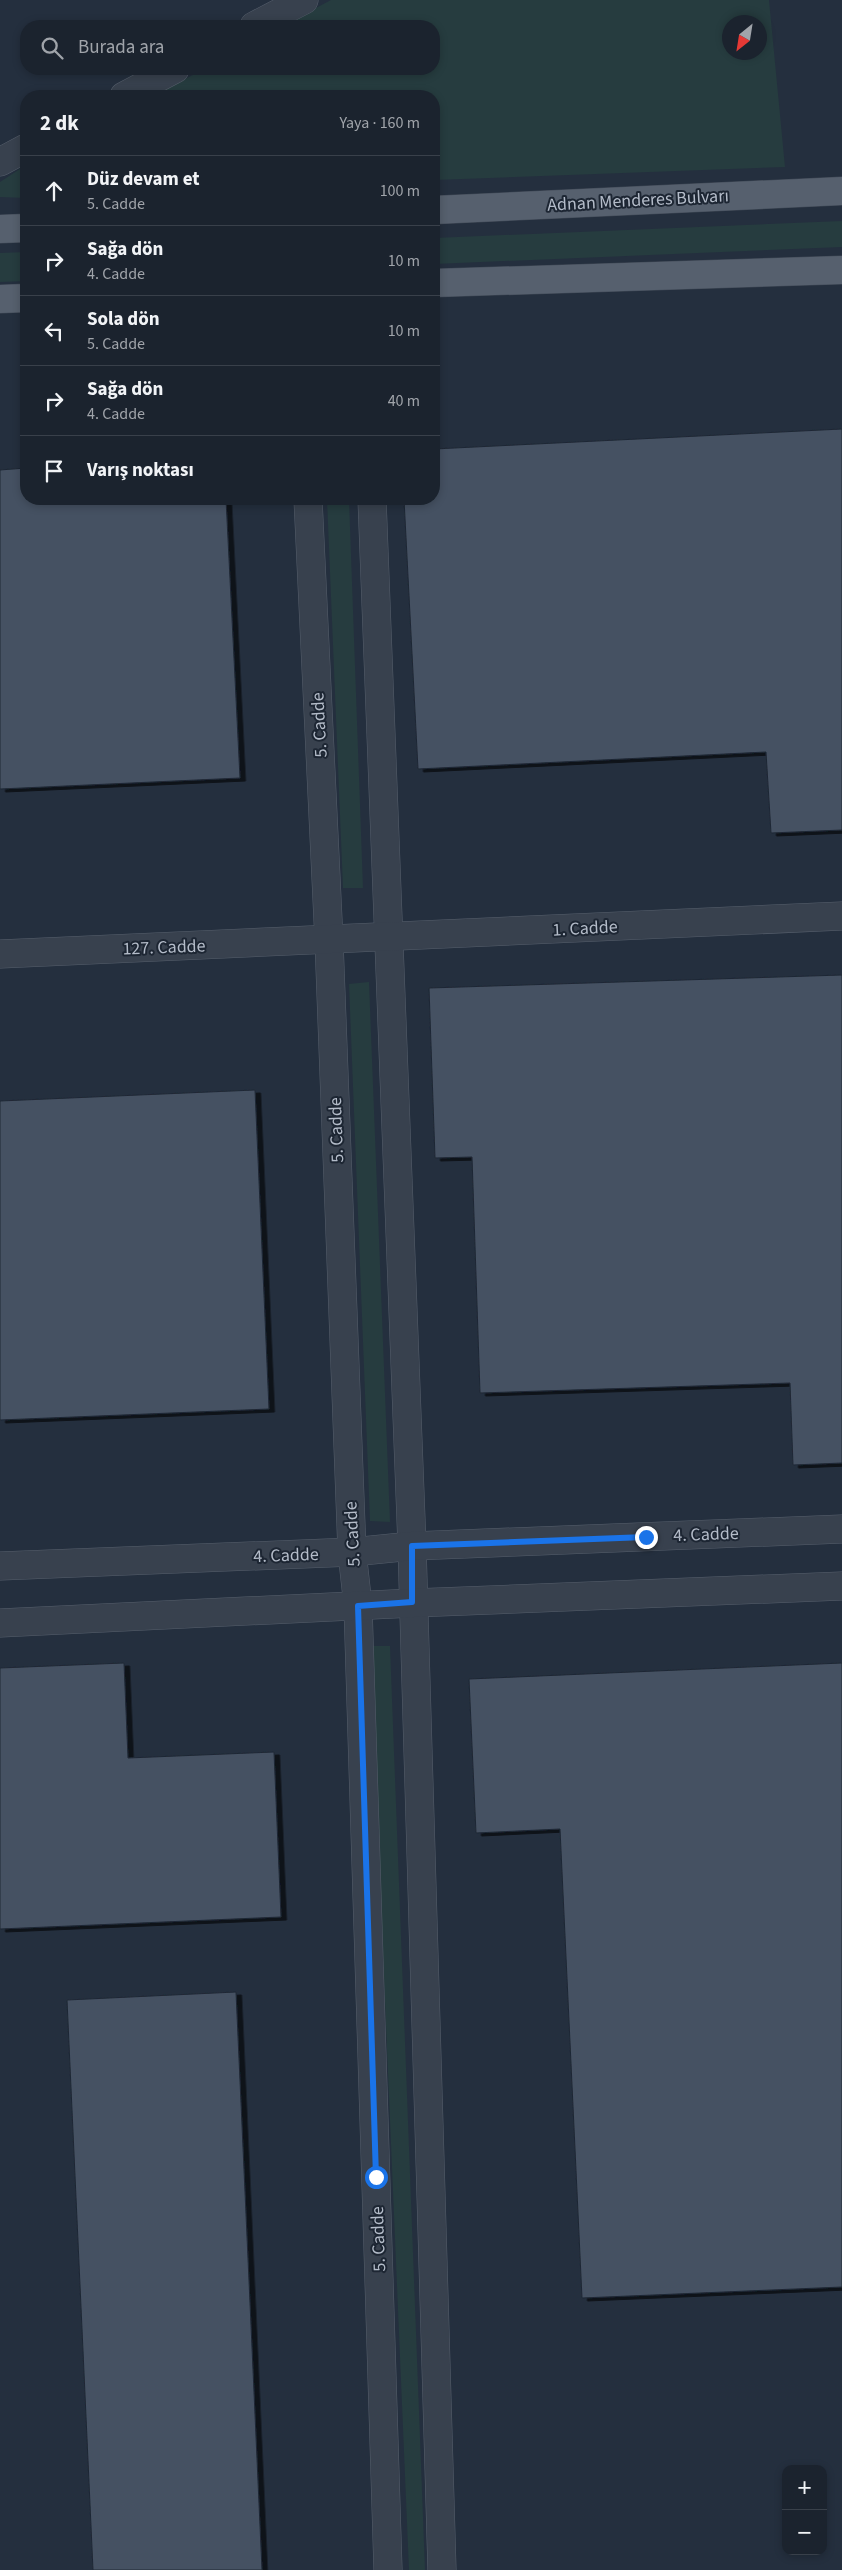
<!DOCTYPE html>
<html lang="tr">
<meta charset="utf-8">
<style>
:root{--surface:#1b232e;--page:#282f3a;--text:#f1f3f6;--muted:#a0a4aa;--line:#39404a}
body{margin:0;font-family:"Source Sans 3",sans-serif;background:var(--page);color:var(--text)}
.controls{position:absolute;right:15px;bottom:15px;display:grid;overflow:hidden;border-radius:10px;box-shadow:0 2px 8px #0003}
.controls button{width:45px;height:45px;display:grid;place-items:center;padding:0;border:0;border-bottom:1px solid var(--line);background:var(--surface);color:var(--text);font:25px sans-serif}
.compass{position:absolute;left:722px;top:15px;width:45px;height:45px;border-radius:50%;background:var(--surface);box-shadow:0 2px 8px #0003;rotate:210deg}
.stop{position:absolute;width:15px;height:15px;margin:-11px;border:4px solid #1a73e8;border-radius:50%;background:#fff}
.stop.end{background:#1a73e8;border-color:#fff;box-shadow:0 1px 5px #0008}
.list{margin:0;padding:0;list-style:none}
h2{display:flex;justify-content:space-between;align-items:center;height:65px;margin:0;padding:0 20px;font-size:21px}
h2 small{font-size:16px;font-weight:400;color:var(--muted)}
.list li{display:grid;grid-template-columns:32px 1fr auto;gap:15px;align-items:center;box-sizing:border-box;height:70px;padding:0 20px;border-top:1px solid var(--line)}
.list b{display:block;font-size:19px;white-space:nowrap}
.list p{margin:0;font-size:16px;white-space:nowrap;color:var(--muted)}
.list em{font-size:16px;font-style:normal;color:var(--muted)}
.icon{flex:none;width:28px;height:28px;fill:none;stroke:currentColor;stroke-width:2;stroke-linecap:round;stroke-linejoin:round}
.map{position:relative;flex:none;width:842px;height:2570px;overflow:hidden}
.search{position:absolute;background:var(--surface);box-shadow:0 2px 8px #0003;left:20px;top:20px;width:420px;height:55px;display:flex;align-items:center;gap:12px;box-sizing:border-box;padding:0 18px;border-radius:20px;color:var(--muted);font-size:19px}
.panel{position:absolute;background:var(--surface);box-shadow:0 2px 8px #0003;left:20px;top:90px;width:420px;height:415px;border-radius:20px}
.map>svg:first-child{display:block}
.green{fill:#263c3f;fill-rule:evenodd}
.building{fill:#455162;stroke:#1f2835;filter:url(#shadow)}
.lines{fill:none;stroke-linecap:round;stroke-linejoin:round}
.minor-casing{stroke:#565f6c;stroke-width:29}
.major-casing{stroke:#414a57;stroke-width:29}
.minor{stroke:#38414e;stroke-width:28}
.major{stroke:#56606e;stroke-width:28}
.route{stroke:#1a73e8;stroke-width:6}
.labels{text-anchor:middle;stroke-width:4;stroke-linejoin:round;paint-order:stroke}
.street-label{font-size:18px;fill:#b4bcc9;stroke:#1d2633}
</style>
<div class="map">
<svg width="842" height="2570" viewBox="0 0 842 2570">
<defs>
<filter id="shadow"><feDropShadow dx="5.5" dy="3" stdDeviation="0" flood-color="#0009"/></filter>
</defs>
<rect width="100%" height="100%" fill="#242f3e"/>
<!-- green -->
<g class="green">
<path d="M331,0H769L785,167L434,180V96H153L204,69H434V26H282ZM730,22H760V52H730Z"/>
<polygon points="26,165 26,198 0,197 0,182"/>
<polygon points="842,221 842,247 434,264 434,238"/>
<polygon points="26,252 26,281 0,282 0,253"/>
<polygon points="327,499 349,499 363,888 343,888"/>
<polygon points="369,982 390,1522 370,1521 349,984"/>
<polygon points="370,1646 390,1646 425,2570 409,2570"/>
</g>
<!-- building -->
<g class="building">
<polygon points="842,429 842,830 771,833 766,752 418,769 404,499 434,499 434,449"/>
<polygon points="26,468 26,499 226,499 240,778 0,789 0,470"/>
<polygon points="842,975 842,1463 793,1465 790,1383 480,1393 472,1157 435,1158 429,988"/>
<polygon points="255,1090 269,1409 0,1420 0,1101"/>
<polygon points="124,1663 128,1758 274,1752 281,1917 0,1929 0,1668"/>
<polygon points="842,1663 842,2287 582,2298 560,1829 476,1833 469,1679"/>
<polygon points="236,1992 262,2570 93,2570 67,2000"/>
</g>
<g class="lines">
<defs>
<g id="minor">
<polyline points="254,26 304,0"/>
<polyline points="124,96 175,69"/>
<polyline points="0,162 26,148"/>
<polyline points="308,499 329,941 352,1552 358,1606 388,2570"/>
<polyline points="372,499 412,1546 442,2570"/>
<polyline points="0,954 842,916"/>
<polyline points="0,1566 352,1552 412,1546 842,1529"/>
<polyline points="0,1623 413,1603 842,1586"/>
</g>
<g id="major">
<polyline points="434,210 842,191"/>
<polyline points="0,229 26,228"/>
<polyline points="434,283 842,270"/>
<polyline points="0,299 26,298"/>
</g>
</defs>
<!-- minor casing -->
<use href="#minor" class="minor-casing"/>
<!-- major casing -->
<use href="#major" class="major-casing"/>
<!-- minor -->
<use href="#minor" class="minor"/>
<!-- major -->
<use href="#major" class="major"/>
</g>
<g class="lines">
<!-- route -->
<polyline class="route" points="376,2177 358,1606 412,1602 412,1546 646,1537"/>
</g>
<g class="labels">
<!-- street labels -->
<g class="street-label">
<text transform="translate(638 200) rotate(-3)" y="6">Adnan Menderes Bulvarı</text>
<text transform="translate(319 725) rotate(-93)" y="6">5. Cadde</text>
<text transform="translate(585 928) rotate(-3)" y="6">1. Cadde</text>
<text transform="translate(164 947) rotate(-2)" y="6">127. Cadde</text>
<text transform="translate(336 1130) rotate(-92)" y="6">5. Cadde</text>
<text transform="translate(352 1534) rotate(-93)" y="6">5. Cadde</text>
<text transform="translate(706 1534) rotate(-2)" y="6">4. Cadde</text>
<text transform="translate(286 1555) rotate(-2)" y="6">4. Cadde</text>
<text transform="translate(378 2239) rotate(-92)" y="6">5. Cadde</text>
</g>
</g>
</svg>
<div class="controls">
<button>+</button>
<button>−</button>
</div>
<svg class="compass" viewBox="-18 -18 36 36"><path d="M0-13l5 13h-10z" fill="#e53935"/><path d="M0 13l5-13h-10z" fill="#a0a4aa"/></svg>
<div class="stop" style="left:376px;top:2177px"></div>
<div class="stop end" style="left:646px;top:1537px"></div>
<div class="search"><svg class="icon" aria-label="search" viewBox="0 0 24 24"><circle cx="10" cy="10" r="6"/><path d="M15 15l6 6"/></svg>Burada ara</div>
<section class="panel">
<h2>2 dk<small>Yaya · 160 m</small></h2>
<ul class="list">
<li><svg class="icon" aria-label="ahead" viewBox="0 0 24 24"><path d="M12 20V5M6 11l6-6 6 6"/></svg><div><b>Düz devam et</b><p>5. Cadde</p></div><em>100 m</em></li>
<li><svg class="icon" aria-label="right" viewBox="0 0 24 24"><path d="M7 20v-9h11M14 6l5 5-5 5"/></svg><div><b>Sağa dön</b><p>4. Cadde</p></div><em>10 m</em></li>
<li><svg class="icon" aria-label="left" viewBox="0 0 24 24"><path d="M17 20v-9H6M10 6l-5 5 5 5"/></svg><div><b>Sola dön</b><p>5. Cadde</p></div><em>10 m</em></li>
<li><svg class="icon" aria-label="right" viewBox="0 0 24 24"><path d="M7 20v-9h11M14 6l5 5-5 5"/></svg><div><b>Sağa dön</b><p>4. Cadde</p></div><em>40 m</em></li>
<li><svg class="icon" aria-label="arrive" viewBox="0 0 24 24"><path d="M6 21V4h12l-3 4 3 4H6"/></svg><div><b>Varış noktası</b></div></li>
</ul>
</section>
</div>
